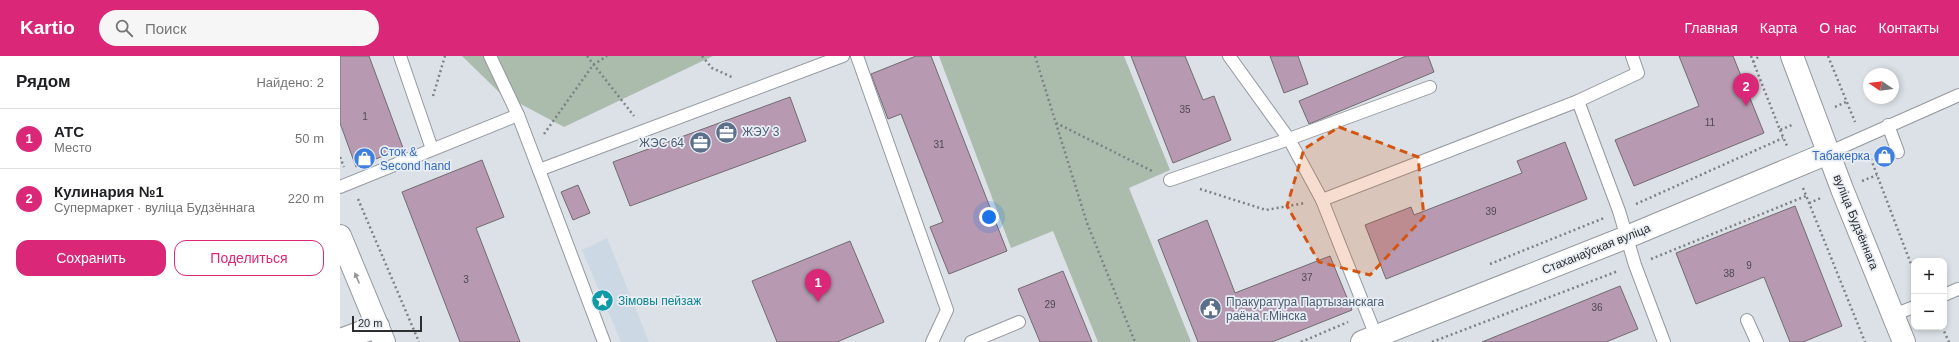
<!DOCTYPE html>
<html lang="ru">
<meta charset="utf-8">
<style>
:root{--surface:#fff;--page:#f6f6f6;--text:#202124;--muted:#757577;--line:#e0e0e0;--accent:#db2777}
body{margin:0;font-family:Arial,sans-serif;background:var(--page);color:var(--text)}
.controls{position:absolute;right:12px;bottom:12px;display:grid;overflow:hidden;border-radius:8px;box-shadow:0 2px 6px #0003}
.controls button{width:36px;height:36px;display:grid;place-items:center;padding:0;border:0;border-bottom:1px solid var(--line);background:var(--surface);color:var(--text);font:20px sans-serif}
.compass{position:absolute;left:1523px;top:12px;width:36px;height:36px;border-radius:50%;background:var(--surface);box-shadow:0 2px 6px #0003;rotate:283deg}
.scale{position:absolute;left:12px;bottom:10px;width:70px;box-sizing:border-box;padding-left:4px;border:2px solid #2c2e30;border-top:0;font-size:11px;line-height:14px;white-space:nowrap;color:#2c2e30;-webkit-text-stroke:3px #e8eef3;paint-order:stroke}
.you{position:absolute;left:649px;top:161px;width:14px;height:14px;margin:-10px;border:3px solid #fff;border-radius:50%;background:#1a73e8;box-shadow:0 0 0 6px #1a73e833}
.badge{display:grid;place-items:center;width:26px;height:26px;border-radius:50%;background:var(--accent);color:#fff;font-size:13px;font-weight:700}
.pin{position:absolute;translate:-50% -33px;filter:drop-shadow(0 1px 2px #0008)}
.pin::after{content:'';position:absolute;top:21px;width:14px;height:12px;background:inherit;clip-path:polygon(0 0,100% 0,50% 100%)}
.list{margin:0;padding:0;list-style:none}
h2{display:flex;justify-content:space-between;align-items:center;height:52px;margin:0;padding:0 16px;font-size:17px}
h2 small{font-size:13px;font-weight:400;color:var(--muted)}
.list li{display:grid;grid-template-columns:26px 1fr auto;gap:12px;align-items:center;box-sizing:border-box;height:60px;padding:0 16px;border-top:1px solid var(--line)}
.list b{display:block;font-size:15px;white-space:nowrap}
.list p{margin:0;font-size:13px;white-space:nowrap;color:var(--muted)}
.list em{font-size:13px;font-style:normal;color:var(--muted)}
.actions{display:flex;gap:8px;padding:12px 16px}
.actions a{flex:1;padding:9px 0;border:1px solid var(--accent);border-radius:12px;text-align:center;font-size:14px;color:var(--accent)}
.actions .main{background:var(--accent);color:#fff}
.icon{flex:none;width:22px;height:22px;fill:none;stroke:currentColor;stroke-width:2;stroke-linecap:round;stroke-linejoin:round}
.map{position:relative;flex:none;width:1619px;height:286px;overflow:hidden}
header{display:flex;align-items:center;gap:24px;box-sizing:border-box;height:56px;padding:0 20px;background:var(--accent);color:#fff}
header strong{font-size:19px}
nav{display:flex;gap:22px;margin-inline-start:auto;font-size:14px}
.search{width:280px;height:36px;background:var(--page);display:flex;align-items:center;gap:10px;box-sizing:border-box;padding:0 14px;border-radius:22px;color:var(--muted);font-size:15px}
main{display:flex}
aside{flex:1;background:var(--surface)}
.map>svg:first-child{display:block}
.built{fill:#ccd8e3}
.green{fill:#abbcad}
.building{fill:#b79ab1;stroke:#716b70}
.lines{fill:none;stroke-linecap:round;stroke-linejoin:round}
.lane-casing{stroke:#94999f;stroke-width:14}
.street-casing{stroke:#94999f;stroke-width:24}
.secondary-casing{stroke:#94999f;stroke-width:24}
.path{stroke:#7d8184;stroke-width:2.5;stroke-dasharray:2 3;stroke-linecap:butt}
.lane{stroke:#fff;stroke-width:12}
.street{stroke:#fff;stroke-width:22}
.secondary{stroke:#fff;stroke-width:22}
.oneway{fill:#969698}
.marked{fill:#d55510;fill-opacity:0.2;stroke:#d55510;stroke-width:3;stroke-dasharray:8 5;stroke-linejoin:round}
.labels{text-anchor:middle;stroke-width:3.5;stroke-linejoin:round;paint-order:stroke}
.number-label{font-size:10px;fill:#4f4950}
.service-label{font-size:12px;fill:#4e5e75;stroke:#e8eef3;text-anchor:start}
.shop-label{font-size:12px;fill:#366cbe;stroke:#e8eef3;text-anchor:start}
.street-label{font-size:12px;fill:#2c2e30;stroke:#e8eef3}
.culture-label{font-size:12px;fill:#0d838f;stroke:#e8eef3;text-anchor:start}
</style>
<header>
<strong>Kartio</strong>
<div class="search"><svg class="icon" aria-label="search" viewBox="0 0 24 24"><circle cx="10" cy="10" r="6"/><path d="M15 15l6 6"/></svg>Поиск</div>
<nav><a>Главная</a><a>Карта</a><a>О нас</a><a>Контакты</a></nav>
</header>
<main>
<aside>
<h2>Рядом<small>Найдено: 2</small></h2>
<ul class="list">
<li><span class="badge">1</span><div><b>АТС</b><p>Место</p></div><em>50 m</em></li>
<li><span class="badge">2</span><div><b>Кулинария №1</b><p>Супермаркет · вуліца Будзённага</p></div><em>220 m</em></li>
</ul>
<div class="actions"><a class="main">Сохранить</a><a>Поделиться</a></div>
</aside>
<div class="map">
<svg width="1619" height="286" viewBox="0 0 1619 286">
<rect width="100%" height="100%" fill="#dbe1e6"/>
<!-- built -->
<polygon class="built" points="267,182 309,286 281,286 242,194"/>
<!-- green -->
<g class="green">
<polygon points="122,0 373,0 224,71 160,37"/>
<polygon points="599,0 784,0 830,114 789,132 851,286 758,286 713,175 671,192"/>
</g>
<!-- building -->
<g class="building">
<polygon points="0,0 29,0 63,92 16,111 0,67"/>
<polygon points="576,0 591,0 667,195 609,218 590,171 603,166 561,58 548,63 531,18"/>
<polygon points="791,0 845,0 863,44 874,40 891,84 833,107"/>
<polygon points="930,0 958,0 968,28 944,37"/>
<polygon points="1066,0 1088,0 1094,16 969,68 959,45"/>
<polygon points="1339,0 1393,0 1424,77 1294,130 1275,84 1359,50"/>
<polygon points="450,41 466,85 290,150 273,106"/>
<polygon points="1225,86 1247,143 1046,223 1025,169 1071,151 1074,159 1182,117 1177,105"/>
<polygon points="142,104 164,161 136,172 180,286 120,286 62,136"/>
<polygon points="238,129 250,157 233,164 221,136"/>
<polygon points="1455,150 1502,270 1463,286 1450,286 1424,221 1356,248 1336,197"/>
<polygon points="867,164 895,237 990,200 1012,254 932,286 858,286 818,184"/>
<polygon points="510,185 544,266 497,286 437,286 412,225"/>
<polygon points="723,215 752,286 700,286 690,262 678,233"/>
<polygon points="1280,230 1298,273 1266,286 1142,286"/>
</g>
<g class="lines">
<defs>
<g id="lane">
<polyline points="60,0 92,93"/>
<polyline points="150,0 178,59 199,114"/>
<polyline points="517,0 607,254 592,286"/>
<polyline points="889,0 949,83 982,144 1036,280"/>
<polyline points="1238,45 1279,155 1295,209 1324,286"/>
<polyline points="1548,69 1558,96"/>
<polyline points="1488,97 1619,39"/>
<polyline points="830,124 949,83 1090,31"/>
<polyline points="0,131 178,59"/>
<polyline points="982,144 1238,45 1298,17 1292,0"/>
<polyline points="1604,239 1618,233"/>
<polyline points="1553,259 1574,251"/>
<polyline points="1407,264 1417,286"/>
<polyline points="264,286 199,114 503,0"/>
<polyline points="631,286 679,266"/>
</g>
<polyline id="street" points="1022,286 1287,181 1488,97"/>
<g id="secondary">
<polyline points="1452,0 1502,133 1564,286"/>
<polyline points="0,180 44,286"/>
<polyline points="3,283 38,270"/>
</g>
</defs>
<!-- lane casing -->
<use href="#lane" class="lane-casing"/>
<!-- street casing -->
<use href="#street" class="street-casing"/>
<!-- secondary casing -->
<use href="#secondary" class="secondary-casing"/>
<!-- path -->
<g class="path">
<polyline points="247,0 294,60"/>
<polyline points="362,0 372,12 394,22"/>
<polyline points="695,0 747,167 795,286"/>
<polyline points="1411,0 1440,74 1454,68"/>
<polyline points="1488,0 1515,66"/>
<polyline points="1413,6 1419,0"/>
<polyline points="93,40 105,0"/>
<polyline points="1495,51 1506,46"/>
<polyline points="716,67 814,116"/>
<polyline points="1440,74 1447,90"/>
<polyline points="204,78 253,9 267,0"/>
<polyline points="1529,98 1574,216"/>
<polyline points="0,101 4,111"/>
<polyline points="1522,125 1537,119"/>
<polyline points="1463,132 1525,286"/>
<polyline points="860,133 926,154 965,147"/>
<polyline points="18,143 79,286"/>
<polyline points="1469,147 1481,142"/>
<polyline points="1296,148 1443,82"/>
<polyline points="1311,203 1466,140"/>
<polyline points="1150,208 1264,162"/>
<polyline points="1602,271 1609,286"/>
<polyline points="961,286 1008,266"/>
<polyline points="1092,286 1278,215"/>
</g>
<!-- lane -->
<use href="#lane" class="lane"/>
<!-- street -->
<use href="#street" class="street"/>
<!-- secondary -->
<use href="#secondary" class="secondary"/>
</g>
<!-- one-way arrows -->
<defs><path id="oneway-solid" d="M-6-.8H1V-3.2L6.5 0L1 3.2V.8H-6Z"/></defs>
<use class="oneway" href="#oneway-solid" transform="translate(17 222) rotate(-113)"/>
<!-- marked area -->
<path class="marked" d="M999,71L1078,101L1084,161L1030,219L979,206L947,150L964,93Z"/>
<!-- icons -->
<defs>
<symbol id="office-disc" viewBox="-11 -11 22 22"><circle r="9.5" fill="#5c6f8a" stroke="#e8eef3"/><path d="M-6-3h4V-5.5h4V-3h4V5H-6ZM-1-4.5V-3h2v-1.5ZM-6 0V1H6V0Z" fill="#fff"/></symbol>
<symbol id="shop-disc" viewBox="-11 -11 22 22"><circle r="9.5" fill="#3f7fe0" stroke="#e8eef3"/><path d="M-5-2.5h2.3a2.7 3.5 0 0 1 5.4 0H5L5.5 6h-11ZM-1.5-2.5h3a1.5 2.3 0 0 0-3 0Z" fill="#fff"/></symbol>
<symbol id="sight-disc" viewBox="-11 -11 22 22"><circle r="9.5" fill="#0f9aa8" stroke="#e8eef3"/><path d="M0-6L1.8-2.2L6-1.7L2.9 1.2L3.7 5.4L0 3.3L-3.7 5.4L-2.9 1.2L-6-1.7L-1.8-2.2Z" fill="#fff"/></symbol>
<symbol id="civic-disc" viewBox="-11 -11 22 22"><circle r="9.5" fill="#5c6f8a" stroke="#e8eef3"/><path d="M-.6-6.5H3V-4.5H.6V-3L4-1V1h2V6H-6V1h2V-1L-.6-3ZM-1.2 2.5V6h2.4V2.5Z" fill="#fff"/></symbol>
</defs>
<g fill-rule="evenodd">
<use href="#office-disc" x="374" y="64" width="25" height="25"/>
<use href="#office-disc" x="348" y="74" width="25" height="25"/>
<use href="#shop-disc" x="1532" y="88" width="25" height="25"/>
<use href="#shop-disc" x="12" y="90" width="25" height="25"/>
<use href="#sight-disc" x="250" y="232" width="25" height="25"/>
<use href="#civic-disc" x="858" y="240" width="25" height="25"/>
</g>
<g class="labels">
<!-- number labels -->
<g class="number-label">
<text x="845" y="57">35</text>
<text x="25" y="64">1</text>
<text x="1370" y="70">11</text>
<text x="599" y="92">31</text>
<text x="1151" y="159">39</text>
<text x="1409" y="213">9</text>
<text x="1389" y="221">38</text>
<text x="967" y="225">37</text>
<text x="126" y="227">3</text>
<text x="710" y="252">29</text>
<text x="1257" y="255">36</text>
</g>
<!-- service labels -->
<g class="service-label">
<text x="402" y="80">ЖЭУ 3</text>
<text x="344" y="91" text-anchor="end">ЖЭС 64</text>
<text x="886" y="250">Пракуратура Партызанскага<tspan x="886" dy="14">раёна г.Мінска</tspan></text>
</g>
<!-- shop labels -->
<g class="shop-label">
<text x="40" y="100">Сток &amp;<tspan x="40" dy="14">Second hand</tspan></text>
<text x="1530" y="104" text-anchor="end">Табакерка</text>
</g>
<!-- street labels -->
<g class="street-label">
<text transform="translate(1516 166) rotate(68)" y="4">вуліца Будзённага</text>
<text transform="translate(1256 193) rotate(-22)" y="4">Стаханаўская вуліца</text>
</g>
<!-- culture labels -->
<g class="culture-label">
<text x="278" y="249">Зімовы пейзаж</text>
</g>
</g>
</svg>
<div class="controls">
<button>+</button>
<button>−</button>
</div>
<svg class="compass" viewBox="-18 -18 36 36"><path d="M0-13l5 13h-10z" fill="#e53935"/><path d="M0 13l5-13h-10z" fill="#757577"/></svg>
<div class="scale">20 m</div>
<div class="you"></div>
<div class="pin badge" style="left:478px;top:246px">1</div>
<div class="pin badge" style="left:1406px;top:50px">2</div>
</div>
</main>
